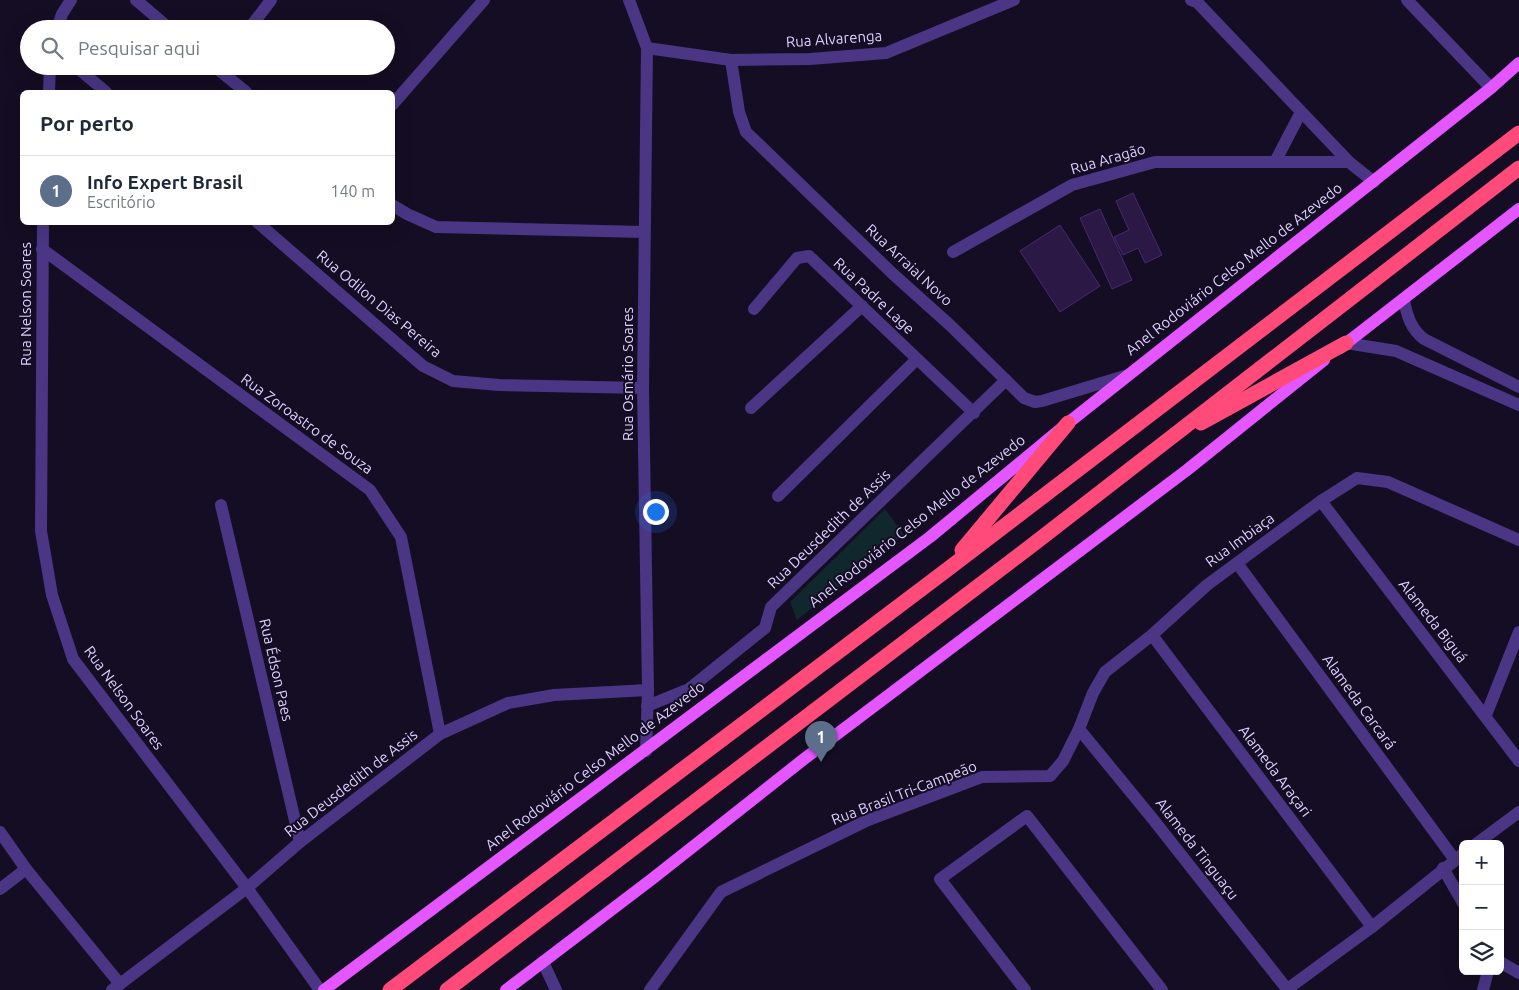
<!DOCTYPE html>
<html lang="pt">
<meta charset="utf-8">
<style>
:root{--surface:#fff;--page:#f2f2f3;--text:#1f2937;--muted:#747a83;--line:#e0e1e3;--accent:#11648f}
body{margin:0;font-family:Ubuntu,sans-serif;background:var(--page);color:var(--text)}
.controls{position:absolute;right:15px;bottom:15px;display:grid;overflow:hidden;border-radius:8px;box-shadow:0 5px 20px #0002}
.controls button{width:45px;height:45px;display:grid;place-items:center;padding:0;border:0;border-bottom:1px solid var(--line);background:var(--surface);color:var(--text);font:25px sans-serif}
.you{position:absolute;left:655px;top:511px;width:18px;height:18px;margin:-12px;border:4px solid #fff;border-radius:50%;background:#1a73e8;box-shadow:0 0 0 8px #1a73e833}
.badge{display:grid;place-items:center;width:32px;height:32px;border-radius:50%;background:var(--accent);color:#fff;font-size:16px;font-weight:700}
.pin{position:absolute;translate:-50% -41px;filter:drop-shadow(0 1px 2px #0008)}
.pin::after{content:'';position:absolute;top:26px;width:18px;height:15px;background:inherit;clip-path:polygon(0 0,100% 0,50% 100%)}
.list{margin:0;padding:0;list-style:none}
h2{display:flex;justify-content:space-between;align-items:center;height:65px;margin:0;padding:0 20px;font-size:21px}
h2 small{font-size:16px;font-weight:400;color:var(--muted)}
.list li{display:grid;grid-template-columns:32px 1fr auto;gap:15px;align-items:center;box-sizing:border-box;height:70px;padding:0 20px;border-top:1px solid var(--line)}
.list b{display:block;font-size:19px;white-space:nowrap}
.list p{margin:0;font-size:16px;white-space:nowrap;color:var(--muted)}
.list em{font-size:16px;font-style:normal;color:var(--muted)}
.icon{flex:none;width:28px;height:28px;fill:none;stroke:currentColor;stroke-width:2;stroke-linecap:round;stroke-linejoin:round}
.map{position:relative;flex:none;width:1519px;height:990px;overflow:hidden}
.search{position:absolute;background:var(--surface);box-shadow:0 5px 20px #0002;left:20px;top:20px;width:375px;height:55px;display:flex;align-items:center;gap:12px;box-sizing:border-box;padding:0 18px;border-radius:28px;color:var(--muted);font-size:19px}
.panel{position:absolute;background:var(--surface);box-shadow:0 5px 20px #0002;left:20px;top:90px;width:375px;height:135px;border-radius:8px}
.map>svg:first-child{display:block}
.green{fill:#10282d}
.building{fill:#2b1845;stroke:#472972}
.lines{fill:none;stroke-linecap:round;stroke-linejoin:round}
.minor{stroke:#4a3684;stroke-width:12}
.tertiary{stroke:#4a3684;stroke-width:12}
.primary{stroke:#e456ff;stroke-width:12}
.motorway{stroke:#ff4a7a;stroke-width:15}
.labels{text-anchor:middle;stroke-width:4;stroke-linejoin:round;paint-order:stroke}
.street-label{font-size:15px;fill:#dfcfff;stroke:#150d23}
</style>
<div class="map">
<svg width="1519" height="990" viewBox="0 0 1519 990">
<rect width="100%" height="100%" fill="#150d23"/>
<!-- green -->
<polygon class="green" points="885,509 904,535 797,620 790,602"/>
<!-- building -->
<g class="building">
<polygon points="1133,193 1162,255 1145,263 1138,248 1123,255 1114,237 1129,230 1116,201"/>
<polygon points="1100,209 1132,280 1112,289 1080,218"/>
<polygon points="1060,225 1100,286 1060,312 1020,251"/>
</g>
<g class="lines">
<!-- minor -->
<g class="minor">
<polyline points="136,0 170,29"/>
<polyline points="629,0 647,48 643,388 648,690 646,751"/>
<polyline points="1191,0 1197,2 1349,162 1374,182"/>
<polyline points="1407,0 1491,88"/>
<polyline points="57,29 62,14 71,0"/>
<polyline points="249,29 271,0"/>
<polyline points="647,48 731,60 810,59 886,53 1014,0"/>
<polyline points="731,60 739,112 746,132 893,274 951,326 1024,398 1035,402 1042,401 1128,375"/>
<polyline points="75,66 106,92"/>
<polyline points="214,66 246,92"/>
<polyline points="49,92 50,66"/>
<polyline points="392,105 484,0"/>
<polyline points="1275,162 1301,112"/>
<polyline points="392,205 407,214 436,227 644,232"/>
<polyline points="43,222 41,531 52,595 73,659 247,888 320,990"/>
<polyline points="257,222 423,366 453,381 499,385 643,388"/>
<polyline points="42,249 370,490 401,537 440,734"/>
<polyline points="953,252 1072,185 1155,162 1349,162"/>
<polyline points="754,309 797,258 809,256 974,413"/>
<polyline points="751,408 862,306"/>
<polyline points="778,496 917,359"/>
<polyline points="1321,501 1519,761"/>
<polyline points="221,505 300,842"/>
<polyline points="1237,563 1455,860"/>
<polyline points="1152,635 1372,927"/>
<polyline points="647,706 689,689 765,628 771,607 1006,380"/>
<polyline points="1486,715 1519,632"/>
<polyline points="1079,729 1152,818 1287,989"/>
<polyline points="0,832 26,869 120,984"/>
<polyline points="1476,844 1519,812"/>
<polyline points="1443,868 1463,903"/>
<polyline points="0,889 26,869"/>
<polyline points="543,962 556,990"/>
<polyline points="1500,962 1519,973"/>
<polyline points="112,990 247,888 300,842 440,734 508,703 554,695 648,690"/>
<polyline points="650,990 721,892 866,821 982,777 1050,776 1063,761 1079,729 1093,693 1105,672 1152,635 1207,585 1321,501 1357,478 1388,482 1519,540"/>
<polyline points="1025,990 940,879 1027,816 1162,990"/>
<polyline points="1286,990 1372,927 1463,854"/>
<polyline points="1483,990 1488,971"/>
</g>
<!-- tertiary -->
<g class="tertiary">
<path d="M1404,300C1407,316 1411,329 1424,339L1519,387"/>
<polyline points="1346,343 1396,351 1519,405"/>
</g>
<!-- primary -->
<g class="primary">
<polyline points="1340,348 1519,209"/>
<polyline points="324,990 930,537 1068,423 1491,88 1519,63"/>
<polyline points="506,990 652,879 804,759 1187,470 1324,360"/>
</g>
<!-- motorway -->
<g class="motorway">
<polyline points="1201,423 1346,343"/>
<polyline points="962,550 1068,423"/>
<polyline points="390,990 944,572 1519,133"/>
<polyline points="447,990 1031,546 1519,168"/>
</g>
</g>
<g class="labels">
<!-- street labels -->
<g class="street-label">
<text transform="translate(834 39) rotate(-4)" y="5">Rua Alvarenga</text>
<text transform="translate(1108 159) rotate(-16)" y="5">Rua Aragão</text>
<text transform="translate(909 265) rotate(43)" y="5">Rua Arraial Novo</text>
<text transform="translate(1234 269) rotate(-38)" y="5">Anel Rodoviário Celso Mello de Azevedo</text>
<text transform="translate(874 296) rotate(43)" y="5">Rua Padre Lage</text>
<text transform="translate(26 304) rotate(-90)" y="5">Rua Nelson Soares</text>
<text transform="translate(379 304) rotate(40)" y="5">Rua Odilon Dias Pereira</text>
<text transform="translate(628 374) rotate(-90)" y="5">Rua Osmário Soares</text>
<text transform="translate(307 424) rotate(36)" y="5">Rua Zoroastro de Souza</text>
<text transform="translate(917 521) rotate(-38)" y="5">Anel Rodoviário Celso Mello de Azevedo</text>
<text transform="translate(829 529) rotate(-44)" y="5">Rua Deusdedith de Assis</text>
<text transform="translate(1240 540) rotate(-36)" y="5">Rua Imbiaça</text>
<text transform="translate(1433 621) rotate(52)" y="5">Alameda Biguá</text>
<text transform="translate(276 670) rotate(77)" y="5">Rua Édson Paes</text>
<text transform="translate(124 698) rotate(54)" y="5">Rua Nelson Soares</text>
<text transform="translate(1359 702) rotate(54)" y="5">Alameda Carcará</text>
<text transform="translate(595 766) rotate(-37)" y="5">Anel Rodoviário Celso Mello de Azevedo</text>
<text transform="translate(1275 771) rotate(53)" y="5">Alameda Araçari</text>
<text transform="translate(351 783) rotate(-38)" y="5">Rua Deusdedith de Assis</text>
<text transform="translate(904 793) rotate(-21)" y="5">Rua Brasil Tri-Campeão</text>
<text transform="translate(1197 849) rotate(52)" y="5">Alameda Tinguaçu</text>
</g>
</g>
</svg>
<div class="controls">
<button>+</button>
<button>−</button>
<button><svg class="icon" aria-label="layers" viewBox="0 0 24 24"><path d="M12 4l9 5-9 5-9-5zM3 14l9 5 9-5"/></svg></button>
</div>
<div class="you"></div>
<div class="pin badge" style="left:821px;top:762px;background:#5c6f8a">1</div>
<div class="search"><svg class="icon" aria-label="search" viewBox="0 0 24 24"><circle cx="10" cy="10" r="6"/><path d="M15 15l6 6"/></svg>Pesquisar aqui</div>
<section class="panel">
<h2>Por perto<small></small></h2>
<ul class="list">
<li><span class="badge" style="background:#5c6f8a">1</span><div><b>Info Expert Brasil</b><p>Escritório</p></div><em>140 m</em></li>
</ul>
</section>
</div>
